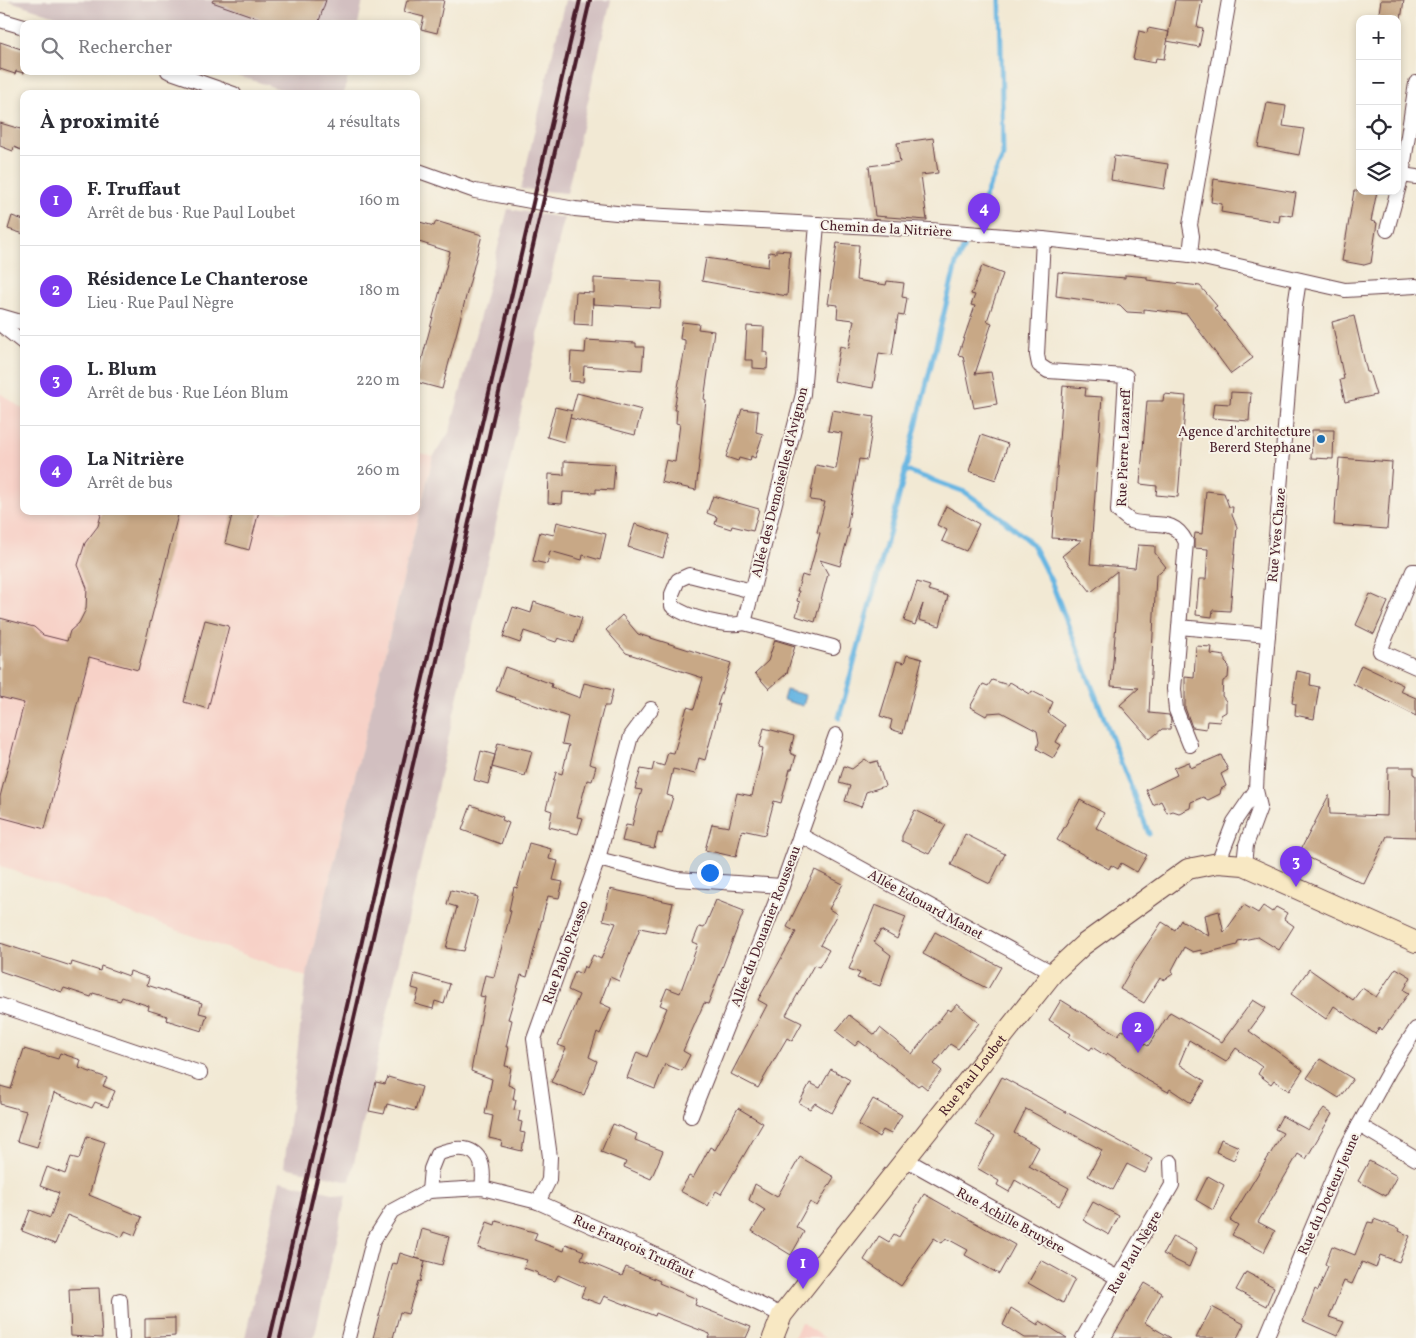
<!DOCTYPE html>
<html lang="fr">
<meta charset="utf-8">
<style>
:root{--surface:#fff;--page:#f7f7f7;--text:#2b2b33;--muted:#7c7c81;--line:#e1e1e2;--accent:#7c3aed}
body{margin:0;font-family:Vollkorn,serif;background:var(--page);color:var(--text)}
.controls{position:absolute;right:15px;top:15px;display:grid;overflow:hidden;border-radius:10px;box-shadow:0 2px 8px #0003}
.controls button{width:45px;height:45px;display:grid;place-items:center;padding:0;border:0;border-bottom:1px solid var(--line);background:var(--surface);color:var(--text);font:25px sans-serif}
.you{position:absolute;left:709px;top:872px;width:18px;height:18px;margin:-12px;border:4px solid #fff;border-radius:50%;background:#1a73e8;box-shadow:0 0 0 8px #1a73e833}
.badge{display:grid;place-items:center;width:32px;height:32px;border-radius:50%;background:var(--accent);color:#fff;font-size:16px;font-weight:700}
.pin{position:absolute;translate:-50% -41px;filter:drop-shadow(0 1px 2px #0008)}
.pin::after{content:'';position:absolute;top:26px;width:18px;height:15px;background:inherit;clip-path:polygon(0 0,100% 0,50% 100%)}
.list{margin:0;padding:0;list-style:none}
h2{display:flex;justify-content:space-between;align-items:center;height:65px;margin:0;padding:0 20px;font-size:21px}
h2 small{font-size:16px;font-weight:400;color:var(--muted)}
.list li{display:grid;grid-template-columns:32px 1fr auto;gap:15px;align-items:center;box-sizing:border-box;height:90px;padding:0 20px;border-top:1px solid var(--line)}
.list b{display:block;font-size:19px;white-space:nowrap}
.list p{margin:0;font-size:16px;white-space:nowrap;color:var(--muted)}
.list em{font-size:16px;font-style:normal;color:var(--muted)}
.icon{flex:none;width:28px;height:28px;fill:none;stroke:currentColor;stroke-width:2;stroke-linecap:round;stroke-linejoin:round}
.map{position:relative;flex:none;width:1416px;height:1338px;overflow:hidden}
.search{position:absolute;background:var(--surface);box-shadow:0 2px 8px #0003;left:20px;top:20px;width:400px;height:55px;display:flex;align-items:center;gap:12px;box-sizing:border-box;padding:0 18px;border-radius:10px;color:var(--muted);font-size:19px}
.panel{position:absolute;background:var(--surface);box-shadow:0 2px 8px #0003;left:20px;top:90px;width:400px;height:425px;border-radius:10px}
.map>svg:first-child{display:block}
.built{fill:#f7d1c7}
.industrial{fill:#d2bfc0}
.water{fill:#68b6e2;stroke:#596a86}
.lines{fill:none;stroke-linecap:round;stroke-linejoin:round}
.stream{stroke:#68b6e2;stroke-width:5}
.building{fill:#c8a886}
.street-casing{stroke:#633d44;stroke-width:16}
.secondary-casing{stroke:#633d44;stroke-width:22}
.street{stroke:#fff;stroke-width:14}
.secondary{stroke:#f8e8c3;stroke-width:20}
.rail{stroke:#4a1f2b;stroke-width:4}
.poi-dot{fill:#1f6fb2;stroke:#f7f3e8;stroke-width:2}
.labels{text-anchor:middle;stroke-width:4;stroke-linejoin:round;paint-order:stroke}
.street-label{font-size:14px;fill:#4a1f2b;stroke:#f7f3e8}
.poi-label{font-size:14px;fill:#4a1f2b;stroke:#f7f3e8;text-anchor:end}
</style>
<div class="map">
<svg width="1416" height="1338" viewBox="0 0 1416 1338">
<rect width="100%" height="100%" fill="#f7f3e8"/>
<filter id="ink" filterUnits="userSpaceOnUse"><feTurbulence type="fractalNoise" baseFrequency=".02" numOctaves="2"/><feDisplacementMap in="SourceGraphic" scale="10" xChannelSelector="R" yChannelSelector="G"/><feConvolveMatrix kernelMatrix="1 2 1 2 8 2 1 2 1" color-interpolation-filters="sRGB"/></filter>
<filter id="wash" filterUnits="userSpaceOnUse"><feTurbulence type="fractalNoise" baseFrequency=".0096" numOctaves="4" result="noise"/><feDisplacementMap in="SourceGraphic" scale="20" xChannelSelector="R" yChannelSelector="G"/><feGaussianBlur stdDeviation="1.12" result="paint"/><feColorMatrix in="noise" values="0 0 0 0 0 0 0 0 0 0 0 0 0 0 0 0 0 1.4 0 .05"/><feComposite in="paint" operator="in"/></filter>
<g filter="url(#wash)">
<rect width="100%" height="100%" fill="#f2e9d4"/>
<!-- built -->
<g class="built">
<polygon points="0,393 24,410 24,511 416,511 416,452 433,456 306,977 0,866"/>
<polygon points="801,1322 825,1338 794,1338"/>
</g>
<!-- industrial -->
<g class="industrial">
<polygon points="7,0 363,0 358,24 80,24"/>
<polygon points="565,0 611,0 567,193 521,189"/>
<polygon points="225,71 349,71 344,94 294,94"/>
<polygon points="508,209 564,218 350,1181 284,1167 306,977 433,457 450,431"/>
<polygon points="280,1181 346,1196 314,1338 245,1338"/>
</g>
<!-- water -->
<polygon class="water" points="786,690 806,695 803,706 783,700"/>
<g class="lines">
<!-- stream -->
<g class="stream">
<polyline points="975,219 1003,156 1000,0"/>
<polyline points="905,470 965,492 1004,520 1032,544 1051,581 1149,834"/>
<polyline points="839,718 895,512 956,264 964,247"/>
</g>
</g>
<g id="blocks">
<!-- building -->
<g class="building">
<polygon points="213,0 326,0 318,24 275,24 212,2"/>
<polygon points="407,0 444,0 437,33 421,29 424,17 404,12"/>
<polygon points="1175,0 1202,0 1197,27 1203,28 1199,47 1167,41"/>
<polygon points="1381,0 1404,0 1401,19 1378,19"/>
<polygon points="1148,28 1169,32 1164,59 1156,58 1155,63 1133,59 1139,31 1147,33"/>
<polygon points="0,42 24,50 24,73 16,71 15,74 0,69"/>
<polygon points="1267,103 1286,106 1283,126 1304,129 1299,155 1258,147"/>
<polygon points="0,123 24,130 21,150 14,147 13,151 0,146"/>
<polygon points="933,138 938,173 921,175 927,220 875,216 869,166 900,162 897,143"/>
<polygon points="1114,156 1168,164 1164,189 1111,180"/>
<polygon points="1214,179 1296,193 1292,216 1280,214 1279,222 1221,212 1222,204 1211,202"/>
<polygon points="1354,191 1377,191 1371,221 1377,223 1371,263 1364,265 1342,261"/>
<polygon points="12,216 24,220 24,234 8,229"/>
<polygon points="416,221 434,226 436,221 482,235 442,389 416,382 450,252 416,241"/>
<polygon points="837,243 859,245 856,280 886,285 887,281 904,283 902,297 907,298 904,316 898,315 892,355 879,353 873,388 834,381 840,346 849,348 854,320 837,318 838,305 828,304"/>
<polygon points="776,250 790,251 787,296 702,281 706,258 768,267 769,252 776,253"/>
<polygon points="982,266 1003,274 987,321 992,323 975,374 991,372 997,404 974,408 963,356 958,355 975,306 971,305 975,295 971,294"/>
<polygon points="1058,272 1125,278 1125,275 1147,277 1147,280 1200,286 1217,306 1214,308 1253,358 1231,374 1187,314 1144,309 1144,313 1127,312 1120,305 1056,296"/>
<polygon points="594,278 662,282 660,308 593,304 593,298 592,325 574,324 576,292 594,293"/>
<polygon points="1354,316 1367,372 1369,372 1376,395 1345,402 1340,380 1344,379 1332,322"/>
<polygon points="682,322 699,324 698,329 714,331 704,399 706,400 696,490 661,482 666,460 675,462 680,424 676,423 677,410 674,410 685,348 685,340 680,339"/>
<polygon points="747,326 764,327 763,352 768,353 767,369 753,368 753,360 745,360"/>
<polygon points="586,340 636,343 636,347 644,347 642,370 584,366 583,382 569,381 571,352 585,353"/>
<polygon points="1063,386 1086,388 1085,396 1102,397 1090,564 1135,568 1138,545 1155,546 1155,553 1166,567 1156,575 1149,713 1169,715 1171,720 1170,729 1162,729 1150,739 1120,705 1139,688 1111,686 1117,610 1117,571 1091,592 1062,556 1082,540 1052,538"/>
<polygon points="1231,392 1251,393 1249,421 1212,418 1214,403 1230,404"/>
<polygon points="577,393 642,410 635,435 570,418 571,414 564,442 547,437 555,407 572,411"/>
<polygon points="1164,394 1186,396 1178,497 1156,495 1157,486 1140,484 1147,401 1163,401"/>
<polygon points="742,409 758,411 756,432 763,434 755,458 751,456 750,461 739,458 738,461 726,457"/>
<polygon points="832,410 874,417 867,460 859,459 847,528 850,529 840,566 820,560 828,574 815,622 796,616 800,602 797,601 799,591 797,591 802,575 808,577 820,533 817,532 825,502 810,500 816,465 836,469 842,433 828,431"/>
<polygon points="1312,430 1334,430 1333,459 1311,458"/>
<polygon points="981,435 1008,444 996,480 969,471"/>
<polygon points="1339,458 1392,462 1387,529 1334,525"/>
<polygon points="564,461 615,464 613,490 596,489 596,493 563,492 562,504 548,503 549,474 564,475"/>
<polygon points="1206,491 1224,493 1229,507 1233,507 1232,515 1237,527 1230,611 1213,610 1212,617 1196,615 1199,579 1206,579 1208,549 1194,548 1194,541 1195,533 1202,534"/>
<polygon points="713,496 759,509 753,531 732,526 731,529 715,524 717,517 707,513"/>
<polygon points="946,506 979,524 966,551 942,541 947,530 937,525"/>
<polygon points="102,511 179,511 138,670 89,657 45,829 0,817 0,797 24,703 0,697 0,618 34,627 43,635 67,641 70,631 79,623 86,609 87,588 78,565 85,543 98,526"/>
<polygon points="233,511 259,511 249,550 225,543"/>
<polygon points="557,522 606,534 600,560 583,555 582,560 550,551 547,564 533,561 540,532 554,535"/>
<polygon points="635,524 669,535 663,558 628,547"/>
<polygon points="917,582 930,586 928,590 948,596 940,626 919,620 923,604 915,625 904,621"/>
<polygon points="1370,594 1388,602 1374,634 1356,625"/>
<polygon points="534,602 582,618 574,643 558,638 556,642 524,631 520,643 503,637 513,607 531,613"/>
<polygon points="622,615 638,634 731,663 717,706 720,704 705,760 699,758 695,774 673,769 667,795 673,797 662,834 658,833 654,848 622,841 626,825 632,826 636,810 642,790 635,789 641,769 652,771 654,763 664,766 668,752 674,753 687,707 694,709 703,678 626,653 606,630"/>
<polygon points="205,620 229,626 208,709 184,702"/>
<polygon points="775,640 795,646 787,673 769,689 755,673 768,661"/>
<polygon points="1196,646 1212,647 1211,654 1225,656 1225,662 1229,666 1228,678 1223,681 1222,696 1226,701 1226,712 1221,715 1220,722 1207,721 1206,729 1192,727 1185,708 1185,677 1194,678"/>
<polygon points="907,655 922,659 903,733 890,729 892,720 880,716 897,661 904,663"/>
<polygon points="1361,665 1403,685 1400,691 1416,698 1416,716 1353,684"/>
<polygon points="505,667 552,684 551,687 580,698 584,683 613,690 609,706 604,706 589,764 596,766 592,781 587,780 577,817 583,818 578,834 549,827 552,811 546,809 556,772 562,774 569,745 562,744 568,717 496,691"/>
<polygon points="1297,671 1311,674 1310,685 1319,687 1314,719 1295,715 1296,704 1292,703"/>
<polygon points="992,680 1008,685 1010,682 1030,694 1032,691 1053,702 1048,713 1065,725 1056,742 1061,745 1053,758 1037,749 1039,742 1037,731 1001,712 988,713 986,716 970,707 983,684 988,686"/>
<polygon points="764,728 794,736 790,753 796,756 792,769 790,769 781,803 774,801 765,835 742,830 736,857 705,850 712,824 729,827 737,793 752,796 763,748 759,747"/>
<polygon points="498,743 532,751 525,776 492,767"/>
<polygon points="481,751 495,755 488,784 474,780"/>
<polygon points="1221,755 1228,770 1221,774 1226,786 1221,789 1220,794 1208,800 1203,797 1191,802 1190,808 1179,813 1173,811 1167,813 1161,801 1153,805 1146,790 1177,775 1174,768 1189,762 1191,768"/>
<polygon points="865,759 870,763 877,761 885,786 866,792 861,807 845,801 850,786 839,783 844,766 852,769"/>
<polygon points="1388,767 1414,767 1414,774 1416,775 1416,837 1387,836 1364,884 1299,853 1329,795 1330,814 1387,816"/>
<polygon points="1080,800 1104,813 1096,828 1147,855 1137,872 1121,863 1118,869 1111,865 1109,869 1057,840"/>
<polygon points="471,805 503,817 502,820 509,823 501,844 462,830"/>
<polygon points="915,810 946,825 929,854 902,841 902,836"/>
<polygon points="965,834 1005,854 990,884 951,865"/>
<polygon points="529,843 551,849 549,859 558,861 553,880 563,882 559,898 548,896 527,977 521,975 508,1019 512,1020 506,1047 509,1047 505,1066 511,1067 508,1085 515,1088 513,1100 516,1100 514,1110 520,1111 518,1121 522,1122 520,1132 525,1133 522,1151 501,1146 502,1141 489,1138 493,1116 485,1114 492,1079 471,1071 485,997 480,996 485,975 494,977 511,911 509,910 514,887 517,888"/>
<polygon points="815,870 843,884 829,909 837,914 820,945 829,950 819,967 814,965 786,1015 802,1023 792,1041 787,1038 758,1088 731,1074 767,1005 758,1000 796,932 787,927"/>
<polygon points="610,889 673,903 665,933 640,928 619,981 610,977 600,1003 611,1008 600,1034 597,1032 589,1057 597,1061 584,1095 551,1082 566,1048 558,1045 579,995 568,990 575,971 581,974 584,966 587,968 593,955 601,959 616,923 603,920"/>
<polygon points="451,890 478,897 464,951 446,948 457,907 447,904"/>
<polygon points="716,900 744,911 708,1004 704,1003 683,1051 690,1055 682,1071 665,1064 655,1089 627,1078 637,1052 647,1057 667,1008 660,1005 667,988 680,993 698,944 693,942 699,927 704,928"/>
<polygon points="875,905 906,917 897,939 881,930 874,942 891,955 880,986 857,978 860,973 849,969"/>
<polygon points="1244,905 1258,913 1263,906 1272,912 1276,907 1287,913 1284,919 1294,926 1279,950 1258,937 1238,941 1237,945 1202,954 1201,950 1193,952 1184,947 1172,970 1173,974 1164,980 1160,978 1144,1003 1120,989 1135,962 1162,922 1175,930 1181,920 1209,936 1205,915 1219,911 1224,933"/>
<polygon points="935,932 1001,967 988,989 923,954"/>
<polygon points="0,943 71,966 72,962 100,971 101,966 129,976 130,971 149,978 147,985 202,1003 199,1013 207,1015 202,1031 166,1020 167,1016 148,1010 149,1006 122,997 120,1001 93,993 91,997 64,988 62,992 0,971"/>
<polygon points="1396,968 1411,977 1404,990 1409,993 1382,1030 1380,1027 1375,1034 1334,1006 1326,1019 1291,994 1309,969 1353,1000 1362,988 1376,997"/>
<polygon points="415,974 450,984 444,1004 435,1001 433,1009 415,1004 419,990 412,988"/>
<polygon points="1061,1000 1118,1035 1122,1030 1148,1046 1170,1012 1222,1042 1253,1000 1266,1008 1249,1031 1303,1070 1289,1091 1274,1080 1271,1084 1258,1074 1262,1067 1236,1048 1226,1062 1189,1040 1179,1064 1205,1081 1191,1103 1170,1089 1168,1092 1147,1080 1107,1053 1106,1056 1092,1047 1090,1050 1069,1037 1071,1034 1049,1020"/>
<polygon points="957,1004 979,1023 958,1049 950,1044 934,1064 942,1071 927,1089 921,1084 918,1086 859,1041 855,1046 836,1031 849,1015 875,1035 880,1028 912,1054 948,1009 951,1011"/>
<polygon points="24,1049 58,1059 60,1053 81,1060 79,1068 107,1078 103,1086 115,1091 108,1107 95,1102 92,1108 54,1093 37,1147 17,1141 26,1111 0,1104 0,1086 11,1089"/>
<polygon points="1320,1059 1353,1079 1339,1098 1307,1078"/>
<polygon points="831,1069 850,1080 832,1113 815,1103 810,1109 799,1103 810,1083 820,1088"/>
<polygon points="388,1077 422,1087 415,1111 387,1104 384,1114 369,1111 376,1082 385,1084"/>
<polygon points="1002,1077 1152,1159 1145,1173 1127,1164 1113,1190 1088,1176 1102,1150 1026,1109 1014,1133 1039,1147 1029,1166 1069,1188 1059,1206 1015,1180 1009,1192 997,1185 999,1181 977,1168 995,1136 975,1125"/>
<polygon points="873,1099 902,1115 891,1134 883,1130 879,1137 858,1125"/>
<polygon points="738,1108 763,1123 721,1194 716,1191 708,1206 680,1191 689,1176 693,1178 710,1147 715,1150"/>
<polygon points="1324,1108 1332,1114 1306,1159 1298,1154 1258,1222 1275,1231 1264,1252 1232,1235 1238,1225 1230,1220 1283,1133 1275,1129 1282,1116 1308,1130"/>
<polygon points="613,1124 637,1134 635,1140 663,1151 651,1179 624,1167 626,1162 601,1152"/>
<polygon points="87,1136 105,1142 89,1195 142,1217 135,1235 125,1231 122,1237 67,1215 55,1244 22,1231 30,1210 50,1218 59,1193 40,1186 47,1167 65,1174 71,1157 79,1159"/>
<polygon points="1221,1139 1239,1147 1234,1160 1216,1152"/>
<polygon points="800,1157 834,1177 817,1206 810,1202 796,1227 804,1232 791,1255 752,1231 765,1210 749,1200 755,1184 777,1197"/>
<polygon points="1369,1161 1397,1176 1386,1196 1358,1181"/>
<polygon points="1208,1176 1224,1185 1213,1210 1196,1200"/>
<polygon points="924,1194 1015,1245 999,1274 965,1255 968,1250 946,1238 942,1243 934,1238 901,1286 864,1260 879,1236 889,1242 894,1234 899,1237"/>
<polygon points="1093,1202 1119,1216 1109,1235 1083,1220"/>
<polygon points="1374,1219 1400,1229 1399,1231 1410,1236 1399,1262 1380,1255 1376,1268 1362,1262 1352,1284 1344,1281 1329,1317 1344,1322 1337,1336 1303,1321 1315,1289 1318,1291 1328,1266 1325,1264 1332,1246 1355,1255 1368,1222 1373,1223"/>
<polygon points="496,1221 537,1233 534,1240 564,1251 566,1244 584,1251 581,1259 622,1276 626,1267 660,1281 659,1283 697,1299 695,1305 751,1327 746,1338 708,1338 710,1334 656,1313 655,1316 604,1296 600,1304 581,1297 585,1287 558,1275 555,1281 537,1275 538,1273 524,1268 527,1260 478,1248 487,1222 495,1225"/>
<polygon points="422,1229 449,1237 442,1265 415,1258"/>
<polygon points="1173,1236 1197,1248 1189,1267 1163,1254"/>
<polygon points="400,1253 425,1261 420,1282 418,1281 408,1314 400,1312 393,1338 373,1338 393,1263 397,1264"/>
<polygon points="1041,1260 1075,1279 1063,1303 1028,1283"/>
<polygon points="1246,1272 1274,1287 1266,1306 1236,1290"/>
<polygon points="1145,1283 1162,1293 1145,1323 1171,1338 1112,1338"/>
<polygon points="99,1288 102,1338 71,1336 69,1289"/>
<polygon points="1212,1307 1244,1324 1237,1338 1196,1338"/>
<polygon points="1011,1308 1038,1325 1040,1321 1067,1338 1024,1338 1003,1325"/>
<polygon points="175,1318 175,1336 145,1338 145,1319"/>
</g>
</g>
</g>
<g filter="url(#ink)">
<use href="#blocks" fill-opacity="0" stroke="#633d44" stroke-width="1"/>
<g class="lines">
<defs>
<g id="street">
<polyline points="0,20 24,27"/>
<polyline points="168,71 234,94"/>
<polyline points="1416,83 1402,175 1416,177"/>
<polyline points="416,170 475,191 575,209 627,214 930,230 1043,239 1190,255 1345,290 1416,286"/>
<polyline points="1387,230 1402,175"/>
<path d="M1043,239L1037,355L1039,365L1048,371L1126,376L1118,511C1122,514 1127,519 1131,521C1153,528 1173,516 1186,542L1174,689L1176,710L1190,745"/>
<polyline points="1190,255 1192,236 1190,225 1229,0"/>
<polyline points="0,316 24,323"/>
<polyline points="0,324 24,343"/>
<polyline points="1416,571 1413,571 1380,651 1416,667"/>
<path d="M752,591L689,575L678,580L672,594V606C686,617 727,628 744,623L803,394L817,224"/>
<polyline points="744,623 833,647"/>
<polyline points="1179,627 1268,635"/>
<polyline points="800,835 1053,973"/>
<polyline points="598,859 677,879 782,886"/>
<polyline points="1218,863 1234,822 1256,790"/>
<polyline points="1244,865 1246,845 1260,807 1256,790 1257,768 1295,306 1299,280"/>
<polyline points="0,1005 200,1073"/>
<polyline points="691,1116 782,886 836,735"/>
<polyline points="1359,1125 1416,1159"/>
<polyline points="905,1159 1118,1278"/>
<path d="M482,1188C487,1152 470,1141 437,1154L431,1169L429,1191L482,1188L538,1202L641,1248L782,1315"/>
<polyline points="538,1202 549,1180 550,1157 534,1039 598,859 631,736 651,709"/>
<polyline points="120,1300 122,1338"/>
<polyline points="348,1338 373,1241 392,1211 429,1191"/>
<polyline points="1083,1338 1172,1185 1171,1162"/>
<polyline points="1266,1338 1344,1152 1389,1071 1416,1029"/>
</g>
<g id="secondary">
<path id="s1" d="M773,1338L782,1315L1053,973L1083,945L1188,869L1218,863L1244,865L1416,942"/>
</g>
</defs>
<!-- street casing -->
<use href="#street" class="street-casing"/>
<!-- secondary casing -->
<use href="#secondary" class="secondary-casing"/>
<!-- street -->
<use href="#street" class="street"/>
<!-- secondary -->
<use href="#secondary" class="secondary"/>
<!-- rail -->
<g class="rail">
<polyline points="270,1338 580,0"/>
<polyline points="280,1338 590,0"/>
</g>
</g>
</g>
<!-- markers -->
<circle class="poi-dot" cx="1321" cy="439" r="5"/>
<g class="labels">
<!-- street labels -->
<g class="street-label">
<text transform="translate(886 228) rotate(3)" y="5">Chemin de la Nitrière</text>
<text transform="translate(1123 448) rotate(-88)" y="5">Rue Pierre Lazareff</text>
<text transform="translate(779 482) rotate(-76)" y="5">Allée des Demoiselles d'Avignon</text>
<text transform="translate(1276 535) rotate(-85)" y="5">Rue Yves Chaze</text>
<text transform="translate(926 904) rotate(29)" y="5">Allée Edouard Manet</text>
<text transform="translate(765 926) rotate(-69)" y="5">Allée du Douanier Rousseau</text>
<text transform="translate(565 952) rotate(-70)" y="5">Rue Pablo Picasso</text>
<text dy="5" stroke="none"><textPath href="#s1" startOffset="331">Rue Paul Loubet</textPath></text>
<text transform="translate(1328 1194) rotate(-66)" y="5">Rue du Docteur Jeune</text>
<text transform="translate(1011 1220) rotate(29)" y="5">Rue Achille Bruyère</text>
<text transform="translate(634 1246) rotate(25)" y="5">Rue François Truffaut</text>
<text transform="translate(1134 1252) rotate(-60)" y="5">Rue Paul Nègre</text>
</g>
<!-- poi labels -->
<g class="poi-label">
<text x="1311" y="436">Agence d'architecture<tspan x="1311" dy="16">Bererd Stephane</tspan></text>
</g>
</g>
</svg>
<div class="controls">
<button>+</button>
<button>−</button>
<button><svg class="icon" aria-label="locate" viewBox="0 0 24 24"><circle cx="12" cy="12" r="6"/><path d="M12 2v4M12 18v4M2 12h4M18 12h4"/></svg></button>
<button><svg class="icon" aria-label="layers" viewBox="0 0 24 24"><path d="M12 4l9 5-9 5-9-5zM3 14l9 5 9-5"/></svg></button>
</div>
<div class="you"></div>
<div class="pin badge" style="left:803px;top:1289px">1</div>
<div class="pin badge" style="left:1138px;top:1053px">2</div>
<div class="pin badge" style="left:1296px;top:887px">3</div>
<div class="pin badge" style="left:984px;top:234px">4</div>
<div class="search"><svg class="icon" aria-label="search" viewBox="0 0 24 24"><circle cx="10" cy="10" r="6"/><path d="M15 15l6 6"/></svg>Rechercher</div>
<section class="panel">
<h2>À proximité<small>4 résultats</small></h2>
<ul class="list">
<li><span class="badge">1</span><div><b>F. Truffaut</b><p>Arrêt de bus · Rue Paul Loubet</p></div><em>160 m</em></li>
<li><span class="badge">2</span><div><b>Résidence Le Chanterose</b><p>Lieu · Rue Paul Nègre</p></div><em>180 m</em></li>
<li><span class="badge">3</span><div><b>L. Blum</b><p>Arrêt de bus · Rue Léon Blum</p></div><em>220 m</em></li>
<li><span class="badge">4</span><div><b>La Nitrière</b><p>Arrêt de bus</p></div><em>260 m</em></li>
</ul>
</section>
</div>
